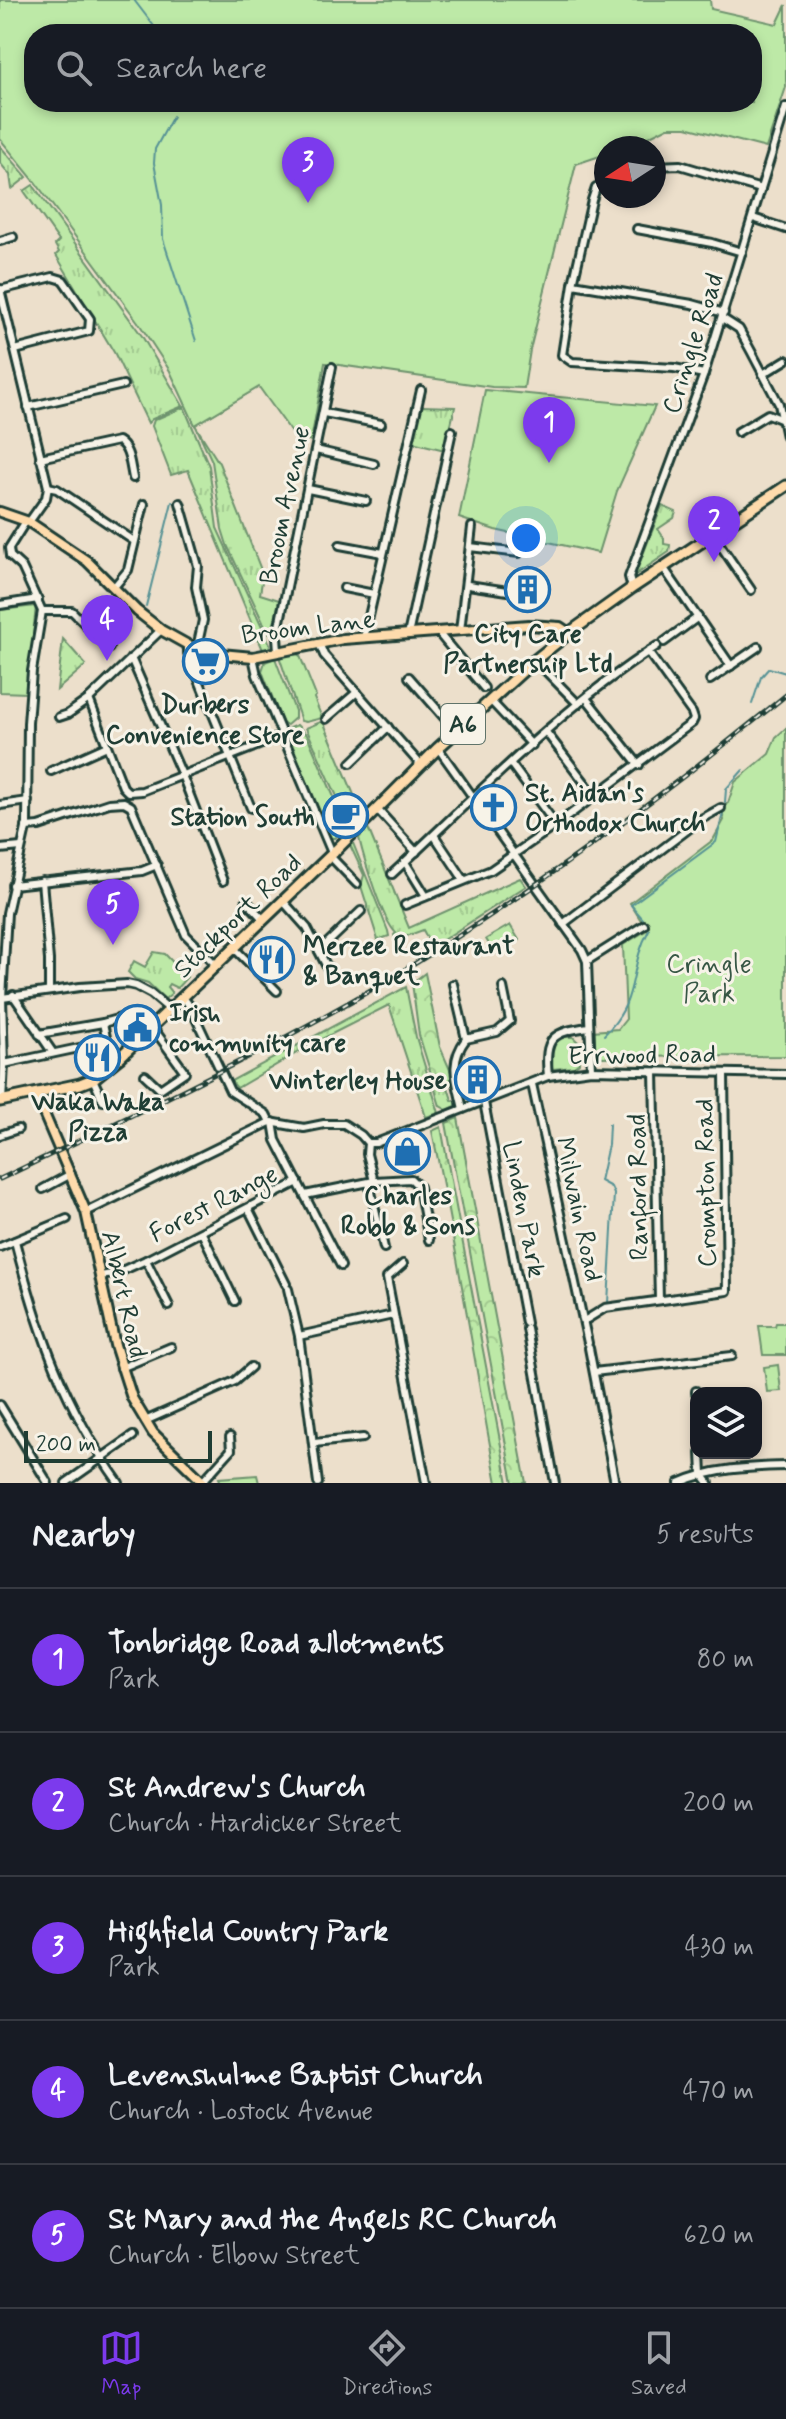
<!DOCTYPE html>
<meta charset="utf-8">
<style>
:root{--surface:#171b24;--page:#20242c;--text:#f1f3f6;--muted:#9ea1a6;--line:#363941;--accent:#7c3aed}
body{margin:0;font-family:Mynerve,sans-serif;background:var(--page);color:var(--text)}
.controls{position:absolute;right:24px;bottom:24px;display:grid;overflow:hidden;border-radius:16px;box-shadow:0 4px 12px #0003}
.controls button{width:72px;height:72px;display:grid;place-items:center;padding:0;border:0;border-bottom:2px solid var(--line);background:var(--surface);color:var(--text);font:40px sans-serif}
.compass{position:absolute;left:594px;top:136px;width:72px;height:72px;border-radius:50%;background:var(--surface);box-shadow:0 4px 12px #0003;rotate:258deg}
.scale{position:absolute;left:24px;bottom:20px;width:188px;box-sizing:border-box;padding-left:8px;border:4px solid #1f3d34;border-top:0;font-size:22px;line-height:28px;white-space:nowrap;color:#1f3d34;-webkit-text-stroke:6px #f7f3e8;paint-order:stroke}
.you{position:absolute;left:526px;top:538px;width:28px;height:28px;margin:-20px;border:6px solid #fff;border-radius:50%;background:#1a73e8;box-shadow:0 0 0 12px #1a73e833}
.badge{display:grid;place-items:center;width:52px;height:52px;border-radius:50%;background:var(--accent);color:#fff;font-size:26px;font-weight:700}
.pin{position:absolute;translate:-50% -66px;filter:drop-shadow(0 2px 4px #0008)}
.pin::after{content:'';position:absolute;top:42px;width:28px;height:24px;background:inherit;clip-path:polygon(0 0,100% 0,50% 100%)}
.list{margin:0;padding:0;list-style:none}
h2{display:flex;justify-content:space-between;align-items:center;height:104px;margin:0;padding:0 32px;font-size:34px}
h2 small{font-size:26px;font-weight:400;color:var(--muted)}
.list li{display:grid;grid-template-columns:52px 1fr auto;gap:24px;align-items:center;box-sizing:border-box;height:144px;padding:0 32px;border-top:2px solid var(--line)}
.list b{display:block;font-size:30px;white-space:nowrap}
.list p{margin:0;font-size:26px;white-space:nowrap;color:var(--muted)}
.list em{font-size:26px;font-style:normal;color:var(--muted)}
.icon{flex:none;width:44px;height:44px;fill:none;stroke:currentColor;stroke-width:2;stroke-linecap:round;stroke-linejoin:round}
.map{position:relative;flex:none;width:786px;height:1483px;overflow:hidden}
.search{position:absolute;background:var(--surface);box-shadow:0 4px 12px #0003;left:24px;right:24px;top:24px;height:88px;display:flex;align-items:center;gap:20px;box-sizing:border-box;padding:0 28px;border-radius:32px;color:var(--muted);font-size:30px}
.sheet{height:824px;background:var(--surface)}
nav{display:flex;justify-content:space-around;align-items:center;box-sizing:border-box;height:112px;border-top:2px solid var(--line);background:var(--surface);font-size:22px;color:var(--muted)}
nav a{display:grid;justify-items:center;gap:4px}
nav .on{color:var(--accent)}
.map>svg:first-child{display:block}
.grass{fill:url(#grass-tufts);stroke:#6e936e;stroke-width:2}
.forest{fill:url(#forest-crowns);stroke:#6e936e;stroke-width:2}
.green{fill:#bde9a7;stroke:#6e936e;stroke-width:2;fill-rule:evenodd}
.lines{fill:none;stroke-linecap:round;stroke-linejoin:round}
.stream{stroke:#569295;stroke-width:2}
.minor-casing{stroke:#1f3d34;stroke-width:12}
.major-casing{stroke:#1f3d34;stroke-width:14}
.highway-casing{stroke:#1f3d34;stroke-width:15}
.minor{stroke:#f7f3e8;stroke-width:6}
.major{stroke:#fedbac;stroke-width:8}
.highway{stroke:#fedbac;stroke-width:9}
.rail-casing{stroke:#1f3d34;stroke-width:5}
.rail{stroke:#f7f3e8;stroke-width:2;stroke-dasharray:6;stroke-linecap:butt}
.labels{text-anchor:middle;stroke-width:6;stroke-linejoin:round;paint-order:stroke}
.shield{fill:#f7f3e8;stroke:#60746a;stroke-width:2}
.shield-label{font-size:24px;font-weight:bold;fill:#1f3d34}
.street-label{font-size:26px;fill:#1f3d34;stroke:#f7f3e8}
.poi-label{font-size:26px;font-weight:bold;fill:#1f3d34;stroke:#f7f3e8}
.park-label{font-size:26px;fill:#375745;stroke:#f7f3e8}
</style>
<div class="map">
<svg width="786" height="1483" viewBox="0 0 786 1483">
<defs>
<pattern id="grass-tufts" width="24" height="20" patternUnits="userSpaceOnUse" patternTransform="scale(2)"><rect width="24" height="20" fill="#bde9a7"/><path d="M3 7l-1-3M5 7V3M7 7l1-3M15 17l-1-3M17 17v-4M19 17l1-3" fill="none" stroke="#a2c990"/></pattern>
<pattern id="forest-crowns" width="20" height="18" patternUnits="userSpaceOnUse" patternTransform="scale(2)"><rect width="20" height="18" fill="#bde9a7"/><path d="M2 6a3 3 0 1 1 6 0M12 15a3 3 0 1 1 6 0" fill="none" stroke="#a2c990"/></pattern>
</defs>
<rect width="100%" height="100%" fill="#ecdfcb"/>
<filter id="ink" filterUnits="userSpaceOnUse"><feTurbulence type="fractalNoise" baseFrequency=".0125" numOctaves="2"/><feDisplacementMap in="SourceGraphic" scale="16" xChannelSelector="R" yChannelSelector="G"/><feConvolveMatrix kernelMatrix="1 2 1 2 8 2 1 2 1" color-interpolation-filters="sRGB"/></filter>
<g filter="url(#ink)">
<!-- grass -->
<g class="grass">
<polygon points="0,146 27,177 12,189 10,175 0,163"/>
<polygon points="33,185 142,336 183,406 152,419 148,423 115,354 56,255 59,252 55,245 59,241 24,191"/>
<polygon points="259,387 195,425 219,463 263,575 260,594 279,600 272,635 267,631 227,545 222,529 212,461 186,405"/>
<polygon points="421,406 455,407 445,450 412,442"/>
<polygon points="184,407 209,466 217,528 270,644 269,648 263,650 188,470 171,475 152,426 154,420"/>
<polygon points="662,506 676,512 674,518 658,529 664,538 664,544 670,545 669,552 635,575"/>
<polygon points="63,639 86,665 57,690"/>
<polygon points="323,721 357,802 352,807 345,810 340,803 306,728"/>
<path d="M368,828L409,928L520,878L526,886L432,947L423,930L396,940L394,935L396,933C382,920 364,859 359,838Z"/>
<polygon points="353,843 388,931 389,936 378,940 361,886 364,875 350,845"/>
<polygon points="154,952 165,954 187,977 177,988 169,984 167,987 172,993 165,999 148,983 135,979 128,972 134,961 145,967"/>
<polygon points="406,987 416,1037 439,1113 426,1117 389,1005 312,1044 237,1088 231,1081"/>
<path d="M561,1037H573L579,1043V1063L574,1067L553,1069L548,1063C550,1052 551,1043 561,1037Z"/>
<polygon points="439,1079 447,1084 452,1100 456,1101 456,1106 447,1110 440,1106 433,1083"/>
</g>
<!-- forest -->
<g class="forest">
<polygon points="425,973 440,1047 451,1072 453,1086 439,1075 432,1077 419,1035 412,983"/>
<polygon points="458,1118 526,1483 513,1483 446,1123"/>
<path d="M441,1127L508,1483H497C475,1366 457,1247 432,1131Z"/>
</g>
<!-- green -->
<g class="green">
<path d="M0,0H710L711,9L777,24L786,5V87L766,148L686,127H668L626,148H606V154L576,164L530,350L524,388L492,387L325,363L311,441L292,433L259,387L195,425L170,371L138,322L36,183L0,139ZM34,34H752V102H34Z"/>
<polygon points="485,390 655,406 617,491 598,553 495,530 459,518"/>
<polygon points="36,606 27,693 0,692 0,610"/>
<polygon points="297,654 300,656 316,696 314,698 322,718 306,722 301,721 279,656"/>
<polygon points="275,658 295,711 295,718 287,725 283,724 262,671 265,662"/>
<polygon points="297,725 307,735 340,811 334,815 346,827 335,838 330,838 286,729"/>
<polygon points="786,728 786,1056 594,1057 592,1031 618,1029 626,1019 623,945 647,930 630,903 713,840 724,820 721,808 728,803 735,782 769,754 776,737"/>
<polygon points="510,925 519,940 495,954 486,939"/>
<polygon points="776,1323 786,1323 786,1355 763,1355 759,1326 775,1326"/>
<polygon points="778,1365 781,1391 767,1392 764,1367"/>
<polygon points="257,1475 259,1483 221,1483 219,1478"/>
</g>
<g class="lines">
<!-- stream -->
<g class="stream">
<polyline points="134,0 160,34"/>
<polyline points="173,116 155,149 154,163 162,205 163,239 196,341"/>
<polyline points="146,606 172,502"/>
<polyline points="752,704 761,677 769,668 786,673"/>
<polyline points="725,802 726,789 743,770"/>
<polyline points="643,919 631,905 716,842 724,809"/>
<path d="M604,1035C641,999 627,970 649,930"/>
<polyline points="608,1303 614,1194 611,1187 600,1181 608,1145 609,1124"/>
</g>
<defs>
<g id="minor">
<polyline points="654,166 680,165 761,189"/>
<polyline points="606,184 596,188 592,200 573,284 562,355 572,362 674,368 704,374"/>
<polyline points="753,218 786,229"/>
<polyline points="637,229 712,243 742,252"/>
<polyline points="0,241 13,237"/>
<polyline points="573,284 692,304 724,313"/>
<polyline points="0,289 48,487 46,498 29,522"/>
<polyline points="0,290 53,277 63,280 90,319 89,331 15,350"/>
<polyline points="722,318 739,329 751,351 779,404 786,437"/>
<polyline points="763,374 786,360"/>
<polyline points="28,407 123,385"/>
<polyline points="324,413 381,424"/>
<polyline points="738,432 768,414 783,420"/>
<polyline points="316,450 374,464"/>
<path d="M40,458L118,441C130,448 130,465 133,478"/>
<polyline points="48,487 57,489 134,541"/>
<polyline points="308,489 366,501"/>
<polyline points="180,503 198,566 196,587 203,620 197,648"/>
<polyline points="712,533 751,590"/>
<polyline points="340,545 383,553"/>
<polyline points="470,547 519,553"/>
<polyline points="10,556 9,548 26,521"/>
<polyline points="663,567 731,666"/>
<polyline points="468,585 508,591"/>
<polyline points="114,587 128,570 144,504"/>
<polyline points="344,588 374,594"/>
<polyline points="632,588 629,577 704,374 786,107"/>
<polyline points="0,605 38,599"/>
<polyline points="42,611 72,611 109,648"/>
<polyline points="460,631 472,527"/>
<polyline points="441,632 441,636 484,688"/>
<polyline points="408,635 452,431"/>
<polyline points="364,638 421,390"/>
<polyline points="664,642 698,617"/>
<polyline points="319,643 324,655 420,764"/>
<polyline points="188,645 188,653 251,808"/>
<polyline points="278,651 277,636 332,367"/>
<polyline points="253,657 257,675 332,853"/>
<polyline points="131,658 182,775 223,881"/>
<polyline points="535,660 578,704"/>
<polyline points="409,677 456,731"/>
<polyline points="710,680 758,647"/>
<polyline points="586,698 639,765"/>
<polyline points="89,699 123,787 128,792 142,791 282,736"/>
<polyline points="490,700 532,745"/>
<polyline points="59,717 68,714 89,699 161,630"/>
<polyline points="326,719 357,692"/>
<polyline points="546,732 595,796"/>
<polyline points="438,748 582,950 587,961 591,1070"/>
<polyline points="351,763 388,727"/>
<polyline points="511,764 556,825"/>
<polyline points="51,771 107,746"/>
<polyline points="0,805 28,801"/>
<polyline points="377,809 416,852"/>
<polyline points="26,827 39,826 109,803 124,802 131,806 186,935 215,964"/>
<polyline points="434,835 464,880"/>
<polyline points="0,849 21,847"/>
<polyline points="330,856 357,884"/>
<polyline points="405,862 426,896"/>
<path d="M392,874C477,795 559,709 657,646"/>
<polyline points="42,881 49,960 49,991"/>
<polyline points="12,885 142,871 157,865"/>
<polyline points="246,901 264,920"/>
<polyline points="283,901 307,928 327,967"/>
<polyline points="405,905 491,870 556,825 692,723 694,719 692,713 648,652"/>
<polyline points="563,924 703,818 721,808"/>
<polyline points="233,947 277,991"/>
<polyline points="319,951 361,911"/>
<polyline points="587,961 644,925"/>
<path d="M453,984L466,1039C448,1063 457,1081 463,1109"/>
<polyline points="13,995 53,1053"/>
<polyline points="183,997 191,1008 230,1091 266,1114 270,1122"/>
<polyline points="2,998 80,987 127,984 136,986 151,994 170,1010"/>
<polyline points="103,1023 107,1042 119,1058"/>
<polyline points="39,1034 103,1023 124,1017"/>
<polyline points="466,1039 497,1032 510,1021 503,987"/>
<polyline points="4,1064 107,1042"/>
<polyline points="654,1072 659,1300"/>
<polyline points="145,1075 160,1089 185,1072 153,1028"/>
<path d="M548,1076C544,1037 552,1032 589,1027"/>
<polyline points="93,1079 103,1101"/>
<polyline points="532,1084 588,1343"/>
<polyline points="2,1101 4,1064 2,998 7,913 27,824 28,723 32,671 42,611 22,567 10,556"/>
<polyline points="484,1102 526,1323"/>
<polyline points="270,1122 304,1128 324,1124 344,1124 361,1135 368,1143 367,1154 374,1181"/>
<polyline points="273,1122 276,1140 341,1266"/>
<polyline points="0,1135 18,1129"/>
<polyline points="368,1143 376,1143 548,1076 591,1070 786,1074"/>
<polyline points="369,1183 384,1248"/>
<polyline points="43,1189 71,1174"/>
<polyline points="305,1195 374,1181 411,1179 419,1187 429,1240"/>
<polyline points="248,1208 286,1284"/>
<polyline points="86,1212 270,1122"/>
<polyline points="202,1233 235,1301"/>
<path d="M15,1241C38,1332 64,1406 119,1483"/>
<polyline points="0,1247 67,1219"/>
<polyline points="146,1260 169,1306"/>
<polyline points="403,1264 387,1278 426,1483"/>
<polyline points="101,1276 117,1273 146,1260 298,1182"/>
<polyline points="288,1289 299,1336"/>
<polyline points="584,1321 605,1308 727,1291 724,1074"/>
<polyline points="527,1329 555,1483"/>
<polyline points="589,1348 615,1483"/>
<polyline points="121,1368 171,1347"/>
<polyline points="594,1372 732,1356"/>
<polyline points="696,1391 696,1393"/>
<polyline points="0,1405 48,1483"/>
<polyline points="145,1421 235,1381 251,1367"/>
<polyline points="314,1443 363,1438"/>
<polyline points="701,1453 702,1474 709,1483"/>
<polyline points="203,1481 231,1450 230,1437"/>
<polyline points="66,1483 133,1436"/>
<polyline points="318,1483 299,1336 393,1315"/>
<path d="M679,1483C713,1468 749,1467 786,1466"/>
</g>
<g id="major">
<polyline points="0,512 29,522 87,561 137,611 161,630 188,645 221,654 253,657 343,639 529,625 560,627 569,633"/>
<polyline points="36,1095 86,1212 115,1345 132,1398 153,1433 204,1483"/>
</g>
<polyline id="highway" points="0,1101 80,1084 93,1079 119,1058 330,856 438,748 535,660 569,633 632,588 786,486"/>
</defs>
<!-- minor casing -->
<use href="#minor" class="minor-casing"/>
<!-- major casing -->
<use href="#major" class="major-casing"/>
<!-- highway casing -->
<use href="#highway" class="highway-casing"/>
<!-- minor -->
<use href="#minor" class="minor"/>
<!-- major -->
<use href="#major" class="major"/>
<!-- highway -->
<use href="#highway" class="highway"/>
<defs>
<path id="rail" d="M0,1179C133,1115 266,1052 393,977C531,894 661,797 786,695"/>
</defs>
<!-- rail casing -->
<use href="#rail" class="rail-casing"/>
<!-- rail -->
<use href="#rail" class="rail"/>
</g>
</g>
<!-- icons -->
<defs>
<symbol id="building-ring" viewBox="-11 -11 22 22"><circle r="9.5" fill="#f7f3e8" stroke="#1f6fb2" stroke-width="1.5"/><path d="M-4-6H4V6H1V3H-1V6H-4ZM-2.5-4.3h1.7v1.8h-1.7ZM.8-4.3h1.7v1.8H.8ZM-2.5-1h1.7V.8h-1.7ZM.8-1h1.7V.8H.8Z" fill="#1f6fb2"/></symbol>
<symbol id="supermarket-ring" viewBox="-11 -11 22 22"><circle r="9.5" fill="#f7f3e8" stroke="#1f6fb2" stroke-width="1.5"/><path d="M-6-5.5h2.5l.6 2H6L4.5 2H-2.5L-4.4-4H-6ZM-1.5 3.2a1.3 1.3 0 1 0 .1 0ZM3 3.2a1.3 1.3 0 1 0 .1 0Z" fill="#1f6fb2"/></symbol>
<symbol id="church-ring" viewBox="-11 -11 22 22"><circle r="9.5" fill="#f7f3e8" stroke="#1f6fb2" stroke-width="1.5"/><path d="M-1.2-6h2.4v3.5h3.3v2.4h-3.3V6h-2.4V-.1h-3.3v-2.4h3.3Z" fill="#1f6fb2"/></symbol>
<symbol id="cafe-ring" viewBox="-11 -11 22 22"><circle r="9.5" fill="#f7f3e8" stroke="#1f6fb2" stroke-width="1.5"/><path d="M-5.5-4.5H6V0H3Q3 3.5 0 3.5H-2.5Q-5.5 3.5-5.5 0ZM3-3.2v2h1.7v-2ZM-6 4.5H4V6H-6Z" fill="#1f6fb2"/></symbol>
<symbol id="restaurant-ring" viewBox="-11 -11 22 22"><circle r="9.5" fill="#f7f3e8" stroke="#1f6fb2" stroke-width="1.5"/><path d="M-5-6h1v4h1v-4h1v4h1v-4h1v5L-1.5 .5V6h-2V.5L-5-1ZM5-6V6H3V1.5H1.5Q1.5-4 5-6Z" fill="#1f6fb2"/></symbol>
<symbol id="civic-ring" viewBox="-11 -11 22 22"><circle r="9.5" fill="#f7f3e8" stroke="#1f6fb2" stroke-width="1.5"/><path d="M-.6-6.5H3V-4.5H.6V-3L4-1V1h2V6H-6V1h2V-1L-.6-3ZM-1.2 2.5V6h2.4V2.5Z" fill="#1f6fb2"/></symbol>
<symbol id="shop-ring" viewBox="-11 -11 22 22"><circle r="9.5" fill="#f7f3e8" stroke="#1f6fb2" stroke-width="1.5"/><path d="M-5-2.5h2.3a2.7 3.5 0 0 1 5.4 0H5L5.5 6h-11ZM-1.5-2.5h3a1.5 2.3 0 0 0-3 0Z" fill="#1f6fb2"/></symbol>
</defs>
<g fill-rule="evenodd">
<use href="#building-ring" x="502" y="564" width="51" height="51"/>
<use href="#supermarket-ring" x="180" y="636" width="51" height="51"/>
<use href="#church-ring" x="468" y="782" width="51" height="51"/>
<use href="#cafe-ring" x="320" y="790" width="51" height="51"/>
<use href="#restaurant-ring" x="246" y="934" width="51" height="51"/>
<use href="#civic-ring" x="112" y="1002" width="51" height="51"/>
<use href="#restaurant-ring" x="72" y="1032" width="51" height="51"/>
<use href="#building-ring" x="452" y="1054" width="51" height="51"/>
<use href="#shop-ring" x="382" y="1126" width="51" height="51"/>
</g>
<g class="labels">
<!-- shield labels -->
<rect class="shield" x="441" y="704" width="44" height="40" rx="6"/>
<g class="shield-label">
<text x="463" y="732">A6</text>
</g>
<!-- street labels -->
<g class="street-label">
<text transform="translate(692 343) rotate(-72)" y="9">Cringle Road</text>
<text transform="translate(284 505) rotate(-78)" y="9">Broom Avenue</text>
<text transform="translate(308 626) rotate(-7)" y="9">Broom Lane</text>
<text transform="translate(237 915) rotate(-44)" y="9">Stockport Road</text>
<text transform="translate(642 1054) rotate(-1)" y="9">Errwood Road</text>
<text transform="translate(705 1183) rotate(-91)" y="9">Crompton Road</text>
<text transform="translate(637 1187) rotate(-91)" y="9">Ranford Road</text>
<text transform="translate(213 1203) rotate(-27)" y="9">Forest Range</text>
<text transform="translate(525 1209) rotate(79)" y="9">Linden Park</text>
<text transform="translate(580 1209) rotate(78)" y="9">Milwain Road</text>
<text transform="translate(125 1294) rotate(77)" y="9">Albert Road</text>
</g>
<!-- poi labels -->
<g class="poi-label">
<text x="528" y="642">City Care<tspan x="528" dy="30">Partnership Ltd</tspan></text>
<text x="205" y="713">Durbers<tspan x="205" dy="30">Convenience Store</tspan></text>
<text x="525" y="801" text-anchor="start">St. Aidan's<tspan x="525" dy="30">Orthodox Church</tspan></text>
<text x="315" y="825" text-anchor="end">Station South</text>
<text x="303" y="954" text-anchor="start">Merzee Restaurant<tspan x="303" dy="30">&amp; Banquet</tspan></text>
<text x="169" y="1021" text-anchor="start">Irish<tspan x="169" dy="30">community care</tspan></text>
<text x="447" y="1089" text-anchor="end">Winterley House</text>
<text x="98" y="1110">Waka Waka<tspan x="98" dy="30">Pizza</tspan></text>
<text x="408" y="1204">Charles<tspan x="408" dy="30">Robb &amp; Sons</tspan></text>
</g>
<!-- park labels -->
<g class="park-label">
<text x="709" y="972">Cringle<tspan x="709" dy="30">Park</tspan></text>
</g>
</g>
</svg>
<div class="controls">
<button><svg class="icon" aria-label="layers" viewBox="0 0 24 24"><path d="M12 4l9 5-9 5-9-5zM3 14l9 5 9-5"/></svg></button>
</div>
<svg class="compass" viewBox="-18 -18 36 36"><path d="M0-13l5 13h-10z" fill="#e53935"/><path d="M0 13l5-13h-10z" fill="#9ea1a6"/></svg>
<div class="scale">200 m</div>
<div class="you"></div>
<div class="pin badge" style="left:549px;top:463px">1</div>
<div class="pin badge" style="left:714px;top:562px">2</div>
<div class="pin badge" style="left:308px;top:203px">3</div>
<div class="pin badge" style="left:107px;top:661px">4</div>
<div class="pin badge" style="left:113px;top:945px">5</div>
<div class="search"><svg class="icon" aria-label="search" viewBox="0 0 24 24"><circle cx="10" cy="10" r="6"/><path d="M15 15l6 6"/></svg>Search here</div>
</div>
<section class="sheet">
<h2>Nearby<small>5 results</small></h2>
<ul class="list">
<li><span class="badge">1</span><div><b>Tonbridge Road allotments</b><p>Park</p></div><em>80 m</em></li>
<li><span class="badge">2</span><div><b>St Andrew's Church</b><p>Church · Hardicker Street</p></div><em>200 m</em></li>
<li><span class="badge">3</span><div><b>Highfield Country Park</b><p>Park</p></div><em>430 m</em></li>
<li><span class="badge">4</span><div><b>Levenshulme Baptist Church</b><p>Church · Lostock Avenue</p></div><em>470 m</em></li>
<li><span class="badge">5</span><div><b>St Mary and the Angels RC Church</b><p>Church · Elbow Street</p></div><em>620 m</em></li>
</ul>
</section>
<nav>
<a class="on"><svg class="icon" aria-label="map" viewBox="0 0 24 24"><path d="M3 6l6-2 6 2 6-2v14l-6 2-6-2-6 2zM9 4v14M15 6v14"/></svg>Map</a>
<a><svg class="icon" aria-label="directions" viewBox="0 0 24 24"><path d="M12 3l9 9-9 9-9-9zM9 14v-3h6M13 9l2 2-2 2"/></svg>Directions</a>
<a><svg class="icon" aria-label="saved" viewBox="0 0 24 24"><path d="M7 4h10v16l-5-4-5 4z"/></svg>Saved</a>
</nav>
